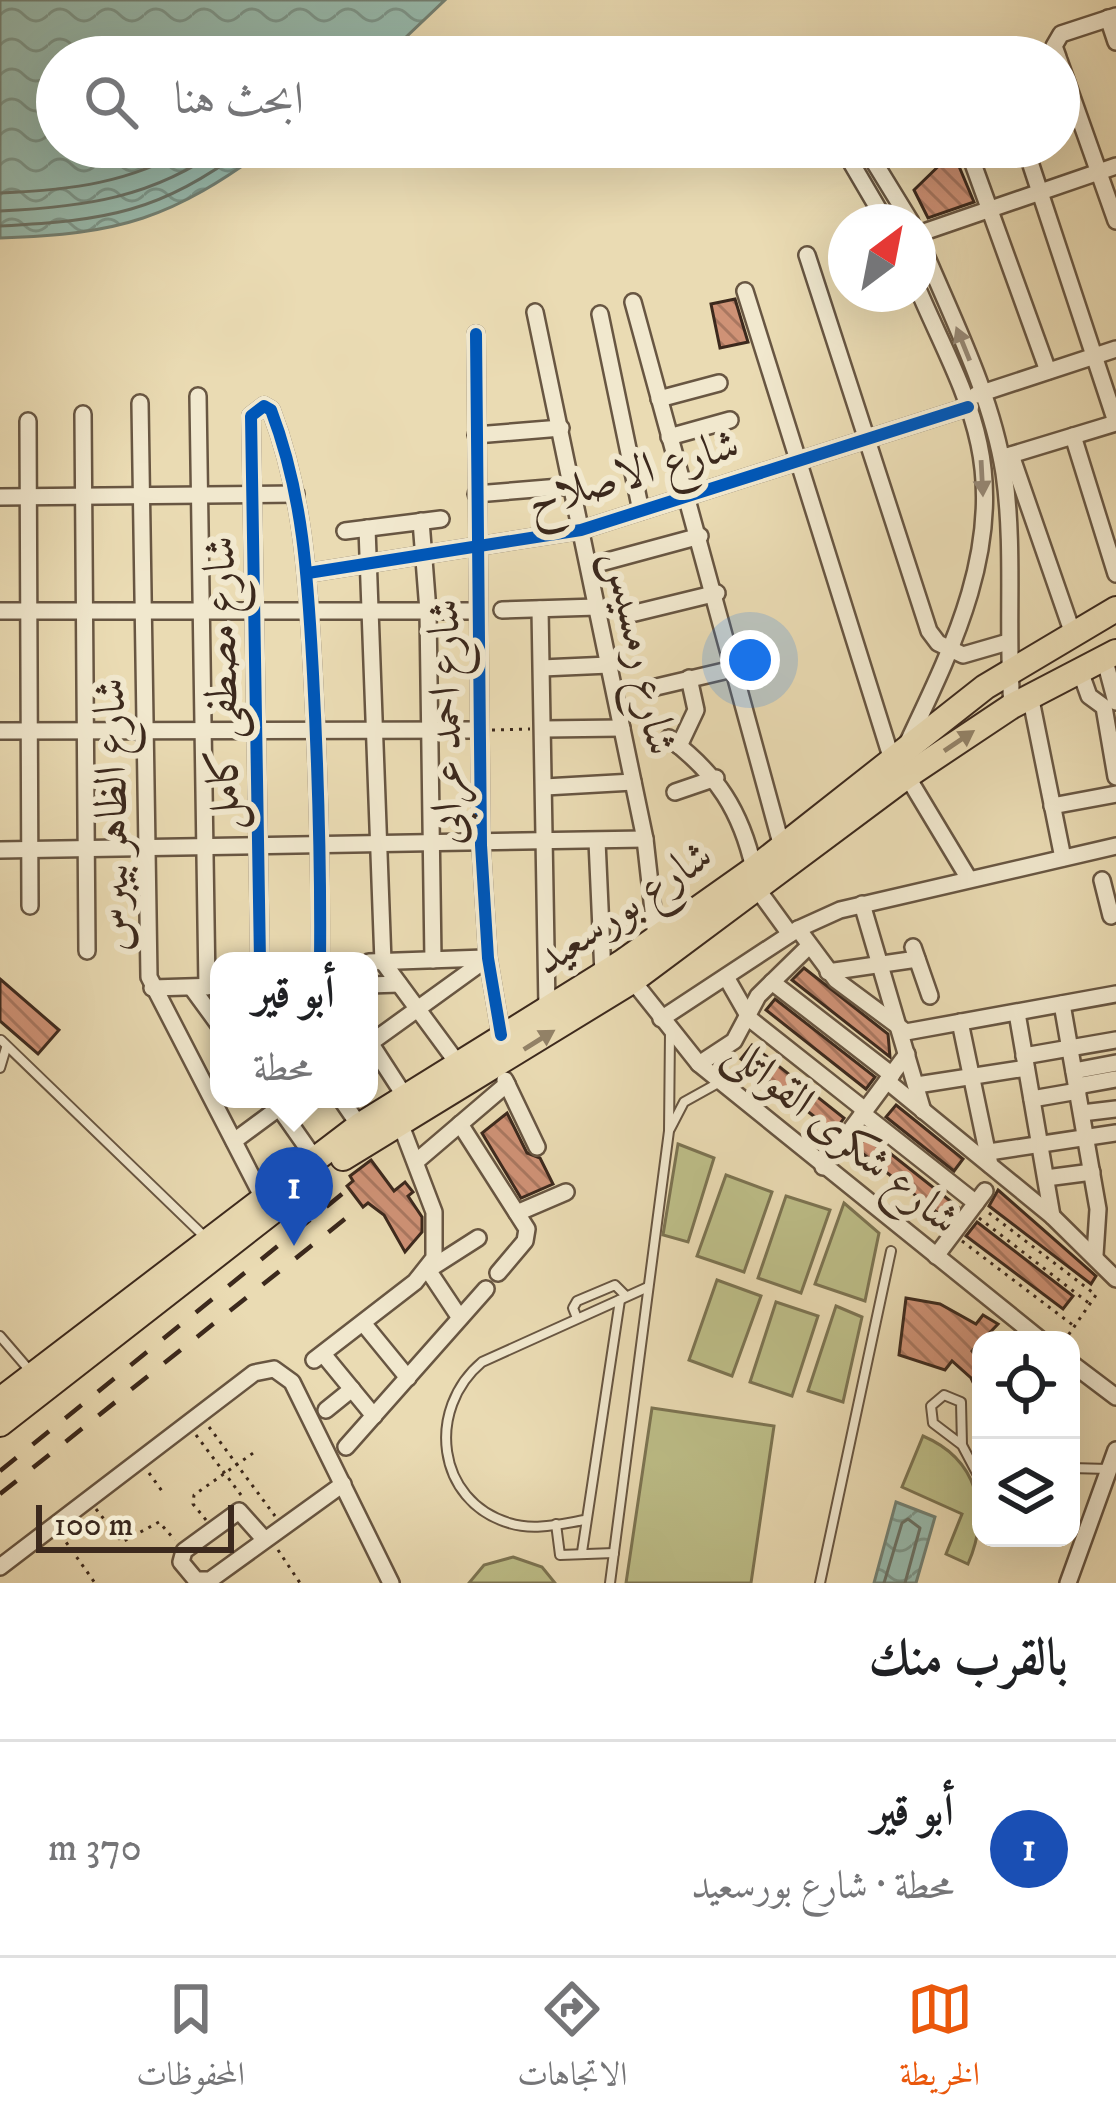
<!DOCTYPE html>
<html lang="ar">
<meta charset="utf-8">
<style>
:root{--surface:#fff;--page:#f6f6f6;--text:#202124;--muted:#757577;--line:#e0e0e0;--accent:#ea580c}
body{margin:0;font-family:"IM FELL DW Pica",Amiri,serif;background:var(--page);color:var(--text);direction:rtl}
.controls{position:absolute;right:36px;bottom:36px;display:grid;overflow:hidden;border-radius:24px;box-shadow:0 12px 48px #0002}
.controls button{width:108px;height:108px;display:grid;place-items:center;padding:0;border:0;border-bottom:3px solid var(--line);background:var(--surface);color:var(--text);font:60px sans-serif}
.compass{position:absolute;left:828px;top:204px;width:108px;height:108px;border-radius:50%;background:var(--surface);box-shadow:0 12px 48px #0002;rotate:32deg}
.scale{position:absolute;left:36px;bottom:30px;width:198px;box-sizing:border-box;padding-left:12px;border:6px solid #3c291d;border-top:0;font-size:33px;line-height:42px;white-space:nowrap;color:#3c291d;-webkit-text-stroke:9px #f1e8ce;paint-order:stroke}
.you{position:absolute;left:750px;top:660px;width:42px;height:42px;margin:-30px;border:9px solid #fff;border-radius:50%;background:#1a73e8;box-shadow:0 0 0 18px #1a73e833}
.badge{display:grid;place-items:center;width:78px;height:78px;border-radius:50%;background:var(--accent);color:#fff;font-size:39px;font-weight:700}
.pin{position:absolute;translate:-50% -99px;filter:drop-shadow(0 3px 6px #0008)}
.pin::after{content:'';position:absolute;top:63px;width:42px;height:36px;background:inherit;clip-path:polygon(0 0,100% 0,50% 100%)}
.popup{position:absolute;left:210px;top:952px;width:168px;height:156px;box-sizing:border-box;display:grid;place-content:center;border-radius:24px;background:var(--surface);filter:drop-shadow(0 3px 9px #0005);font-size:39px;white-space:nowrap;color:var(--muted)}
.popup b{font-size:45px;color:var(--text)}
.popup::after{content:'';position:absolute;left:50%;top:100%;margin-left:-24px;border:24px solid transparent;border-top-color:var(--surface)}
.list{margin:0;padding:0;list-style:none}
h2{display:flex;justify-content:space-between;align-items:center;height:156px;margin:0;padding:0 48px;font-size:51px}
h2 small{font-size:39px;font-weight:400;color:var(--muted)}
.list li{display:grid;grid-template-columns:78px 1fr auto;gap:36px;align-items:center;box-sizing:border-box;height:216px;padding:0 48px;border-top:3px solid var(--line)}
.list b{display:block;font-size:45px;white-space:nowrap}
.list p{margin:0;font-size:39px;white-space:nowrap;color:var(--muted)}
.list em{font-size:39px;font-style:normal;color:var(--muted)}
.icon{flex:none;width:66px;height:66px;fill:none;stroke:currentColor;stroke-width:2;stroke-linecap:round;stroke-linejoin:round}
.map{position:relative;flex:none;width:1116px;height:1583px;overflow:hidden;direction:ltr}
.search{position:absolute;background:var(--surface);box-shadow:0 12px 48px #0002;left:36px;right:36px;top:36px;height:132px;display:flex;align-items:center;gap:30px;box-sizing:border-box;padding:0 42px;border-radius:66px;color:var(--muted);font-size:45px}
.sheet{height:372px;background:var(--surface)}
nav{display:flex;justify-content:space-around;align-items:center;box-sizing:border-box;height:168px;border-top:3px solid var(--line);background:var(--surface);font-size:33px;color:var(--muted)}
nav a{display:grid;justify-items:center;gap:6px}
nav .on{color:var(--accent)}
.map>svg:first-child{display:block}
.grass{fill:#bdbe88;stroke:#7c7452;stroke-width:3}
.water{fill:url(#water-waves);stroke:#738174;stroke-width:3}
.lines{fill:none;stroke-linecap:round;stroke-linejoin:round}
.shore{stroke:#6a7266;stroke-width:3}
.building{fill:url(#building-back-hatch);stroke:#3c291d;stroke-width:3}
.lane-casing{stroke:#685642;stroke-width:12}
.street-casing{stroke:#685642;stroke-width:20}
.primary-casing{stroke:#3c291d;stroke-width:28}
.path{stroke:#3c291d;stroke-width:3;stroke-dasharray:3 6;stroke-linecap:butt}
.lane{stroke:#f1e8ce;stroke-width:8}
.street{stroke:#f1e8ce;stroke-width:15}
.primary{stroke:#eadbb3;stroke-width:24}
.rail{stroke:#3c291d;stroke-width:4.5;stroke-dasharray:21 21;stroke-linecap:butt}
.cycleway-casing{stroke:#f1e8ce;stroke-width:20}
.cycleway{stroke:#0057b8;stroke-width:12}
.oneway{fill:#968876}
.oneway2{fill:#938268}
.labels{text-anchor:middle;stroke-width:12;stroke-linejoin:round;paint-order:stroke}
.street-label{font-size:45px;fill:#3c291d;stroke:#f1e8ce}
</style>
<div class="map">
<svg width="1116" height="1583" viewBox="0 0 1116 1583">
<defs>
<pattern id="water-waves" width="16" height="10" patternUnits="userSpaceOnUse" patternTransform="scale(3)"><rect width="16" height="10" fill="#98bbae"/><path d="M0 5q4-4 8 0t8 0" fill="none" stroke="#7d988d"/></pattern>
<pattern id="building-back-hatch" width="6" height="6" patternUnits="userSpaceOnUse" patternTransform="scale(3)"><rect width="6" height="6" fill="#cf9276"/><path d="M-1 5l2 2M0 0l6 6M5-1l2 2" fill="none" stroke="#a97760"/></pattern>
</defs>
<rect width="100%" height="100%" fill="#eadbb3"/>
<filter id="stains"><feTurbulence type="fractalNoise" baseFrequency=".00167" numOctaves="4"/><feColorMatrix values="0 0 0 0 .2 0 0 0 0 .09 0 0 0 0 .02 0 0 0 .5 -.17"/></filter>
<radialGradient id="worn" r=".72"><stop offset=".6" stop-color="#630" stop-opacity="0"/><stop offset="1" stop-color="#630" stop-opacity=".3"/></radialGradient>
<!-- grass -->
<g class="grass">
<polygon points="678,1144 714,1158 688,1242 663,1235"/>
<polygon points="726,1175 772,1192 744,1272 697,1256"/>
<polygon points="786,1196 830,1210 801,1293 758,1278"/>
<polygon points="844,1203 879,1233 865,1301 815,1284"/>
<polygon points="717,1280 761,1296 732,1376 689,1360"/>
<polygon points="776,1302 818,1316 792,1396 750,1382"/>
<polygon points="836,1306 862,1317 843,1402 808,1391"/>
<polygon points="652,1408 774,1426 751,1583 626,1583"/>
<path d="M923,1436C977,1459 991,1511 968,1564L946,1554L962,1514L902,1487Z"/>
<polygon points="513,1557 542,1567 555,1583 469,1583 484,1565"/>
</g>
<!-- water -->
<g class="water">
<path d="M0,0H445L385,57H57V147H269C171,219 121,234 0,238Z"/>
<polygon points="896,1502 935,1517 916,1583 874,1583"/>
</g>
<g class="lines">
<!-- shore -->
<g class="shore">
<path d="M0,193C72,190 129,183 192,147"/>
<path d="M0,211C84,207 153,198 223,147"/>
<path d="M0,226C109,220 158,213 248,147"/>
<polyline points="884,1583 902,1523 908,1519 920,1528 905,1583"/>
</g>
</g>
<!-- building -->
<g class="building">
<polygon points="953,152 974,202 928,218 914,190"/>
<polygon points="735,299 748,342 720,348 711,304"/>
<polygon points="804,968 888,1034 890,1057 792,980"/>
<polygon points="0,979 59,1030 38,1054 0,1021"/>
<polygon points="775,999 875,1077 866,1089 766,1010"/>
<polygon points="752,1045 844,1118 834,1132 741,1059"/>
<polygon points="896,1105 963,1159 954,1171 886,1117"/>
<polygon points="507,1113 527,1153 540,1158 553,1184 521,1198 482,1133"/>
<polygon points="867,1135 958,1207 948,1221 857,1149"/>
<polygon points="371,1160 394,1191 405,1182 413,1192 408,1196 422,1217 422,1232 405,1252 384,1215 368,1203 363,1207 347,1186 353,1181 350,1176"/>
<polygon points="998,1190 1096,1276 1091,1284 989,1206"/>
<polygon points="977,1222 1073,1296 1063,1309 966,1236"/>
<polygon points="906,1298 940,1304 976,1324 983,1315 998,1324 972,1351 981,1363 981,1399 971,1378 952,1361 945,1370 899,1355"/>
</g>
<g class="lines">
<defs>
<g id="lane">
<polyline points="1,1040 207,1239"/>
<polyline points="0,1068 6,1048"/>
<polyline points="670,1129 684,1102 720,1082"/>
<polyline points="577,1318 573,1308 577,1301 615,1285 626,1296"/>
<polyline points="0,1336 31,1372"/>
<polyline points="962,1445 933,1423 931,1406 944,1395 961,1402 962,1445 981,1481"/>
<polyline points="1071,1468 1108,1469"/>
<path d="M585,1520C560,1524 534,1531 509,1523C436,1501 426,1409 482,1362L648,1287"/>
<polyline points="556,1524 560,1555 614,1553"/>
<polyline points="582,1552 620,1300"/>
<polyline points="610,1583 669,1131 670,1032"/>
<polyline points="820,1583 891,1251"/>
</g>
<g id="street">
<polyline points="1108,18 1116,42"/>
<polyline points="1058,57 1054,46 1061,34 1116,16"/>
<polyline points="1059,60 1116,221"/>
<polyline points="842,147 886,222"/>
<polyline points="865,147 911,222"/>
<polyline points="967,147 1048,371"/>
<polyline points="1025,147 1116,422"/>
<polyline points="918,234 1116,166"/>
<path d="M918,236C949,312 991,391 1004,473C1015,549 1006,629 1012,706"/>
<polyline points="807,255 929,631 938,643 963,655 1008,642"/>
<polyline points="745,291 893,763"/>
<polyline points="633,302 782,847"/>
<polyline points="535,312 645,839 656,937"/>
<polyline points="600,314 641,511"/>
<polyline points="476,334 481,845 488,958 501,1035"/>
<polyline points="976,395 1116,349"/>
<polyline points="198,396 207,987"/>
<polyline points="659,399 719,383"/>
<polyline points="140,403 149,977 263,1198"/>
<polyline points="83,414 87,951"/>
<polyline points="28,421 30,906"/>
<polyline points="476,435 561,428"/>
<polyline points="1073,436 1116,574"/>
<polyline points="669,437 730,420"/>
<polyline points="1011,455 1072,631"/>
<polyline points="1004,457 1116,423"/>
<polyline points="476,494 572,486"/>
<polyline points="0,497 296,494"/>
<polyline points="421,521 428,611 433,960"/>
<polyline points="367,528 383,962 456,1061"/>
<polyline points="345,531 441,519"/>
<polyline points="589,566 700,536"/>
<polyline points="308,573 581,530 968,407"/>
<polyline points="540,609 547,1007"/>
<polyline points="502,610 597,607"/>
<polyline points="0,611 478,611"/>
<polyline points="635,613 717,593"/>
<polyline points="1104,657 1116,702"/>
<polyline points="542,668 609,665"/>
<polyline points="1079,668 1089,696 1104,707 1116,777"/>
<polyline points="652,688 737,668"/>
<polyline points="1030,695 1063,858"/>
<polyline points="544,729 622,728"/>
<polyline points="0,731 480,730"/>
<path d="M669,738C717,774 741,811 754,869"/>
<polyline points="679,746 696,710 689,678"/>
<path d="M906,746C950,653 1002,551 979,444C968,391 939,339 918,289"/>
<polyline points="907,776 969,879"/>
<polyline points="545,787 633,782"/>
<polyline points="675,792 716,778"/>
<polyline points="1052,806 1116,794"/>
<polyline points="597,841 603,974"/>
<polyline points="0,850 645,839"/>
<polyline points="1102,880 1111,916"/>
<polyline points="758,890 790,934"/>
<polyline points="862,904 923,1111"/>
<polyline points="798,929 836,980 906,1032 1116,994"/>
<polyline points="913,947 930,996"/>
<path d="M260,961L251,416L264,406L271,410C304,496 308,583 313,674C318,770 321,865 320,961"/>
<polyline points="369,962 485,958"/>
<polyline points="828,972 917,959"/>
<polyline points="629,976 699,1064 1041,1340"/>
<polyline points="726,977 750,1019 865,1110"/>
<polyline points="772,982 892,1075"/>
<polyline points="369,985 399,984"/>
<polyline points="152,988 219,986"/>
<polyline points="192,988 219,1025"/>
<polyline points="1062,1004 1098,1209 1095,1255"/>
<polyline points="1017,1013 1052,1216"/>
<polyline points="661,1019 798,929 840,910 1116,846"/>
<polyline points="960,1022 990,1165"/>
<polyline points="369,1041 404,1095"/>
<polyline points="369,1044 488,958"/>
<polyline points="1024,1056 1116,1040"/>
<polyline points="699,1064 734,1041 758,996 808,947"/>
<polyline points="1074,1071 1116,1063"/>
<polyline points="505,1080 537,1147"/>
<polyline points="887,1081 1052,1216 1116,1279"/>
<polyline points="917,1085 1026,1068"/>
<polyline points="1077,1086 1116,1079"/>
<polyline points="273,1099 315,1159"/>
<polyline points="341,1099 363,1131"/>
<polyline points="1032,1099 1078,1091"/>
<polyline points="862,1113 976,1203"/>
<polyline points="1082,1113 1116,1109"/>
<polyline points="460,1124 527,1229 525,1241 498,1273"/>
<polyline points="234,1141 291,1099"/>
<polyline points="989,1152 1116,1133"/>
<polyline points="418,1160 507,1084"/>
<polyline points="823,1167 907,1054"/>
<polyline points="1046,1178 1092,1172"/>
<polyline points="517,1213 566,1192"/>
<polyline points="936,1256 985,1191"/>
<polyline points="460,1318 428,1270 478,1238"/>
<polyline points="363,1323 408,1378"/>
<polyline points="323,1354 374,1416"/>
<polyline points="314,1360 415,1282 434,1258 434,1212 397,1115"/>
<polyline points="1071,1363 1116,1397"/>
<polyline points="326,1410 352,1389"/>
<polyline points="346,1447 486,1289"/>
<polyline points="265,1540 239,1511 184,1551 181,1562 196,1580 210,1580 343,1484"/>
<polyline points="0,1567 254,1373 274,1369 292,1382 391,1583"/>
<polyline points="1068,1583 1116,1450"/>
</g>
<g id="primary">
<polyline points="343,1158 632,981 907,776 1012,706 1116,652"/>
<polyline points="0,1400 359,1126 621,963 754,869 985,687 1116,609"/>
<polyline points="0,1424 291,1197"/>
</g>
</defs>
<!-- lane casing -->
<use href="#lane" class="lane-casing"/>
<!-- street casing -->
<use href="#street" class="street-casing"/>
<!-- primary casing -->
<use href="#primary" class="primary-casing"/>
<!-- path -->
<g class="path">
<polyline points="492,730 530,729"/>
<polyline points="989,1213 1096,1295 1065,1340"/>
<polyline points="979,1218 1090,1304"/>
<polyline points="962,1241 1074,1326"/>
<polyline points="209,1427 275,1516"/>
<polyline points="196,1435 244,1499"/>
<polyline points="149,1473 162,1491"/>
<polyline points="96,1509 122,1542 159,1522 175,1540"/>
<polyline points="206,1520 193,1504 194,1495 256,1451"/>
<polyline points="61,1535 95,1583"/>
<polyline points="278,1550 300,1583"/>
</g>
<!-- lane -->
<use href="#lane" class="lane"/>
<!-- street -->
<use href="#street" class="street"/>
<!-- primary -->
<use href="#primary" class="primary"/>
<!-- rail -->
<g class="rail">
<polyline points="0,1471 342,1194"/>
<polyline points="0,1494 355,1211"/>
</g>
<defs>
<g id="cycleway">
<polyline points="476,334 481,845 488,958 501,1035"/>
<polyline points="308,573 581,530 968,407"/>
<path d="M260,961L251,416L264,406L271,410C304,496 308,583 313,674C318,770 321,865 320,961"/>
</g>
</defs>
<!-- cycleway casing -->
<use href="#cycleway" class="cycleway-casing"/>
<!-- cycleway -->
<use href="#cycleway" class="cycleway"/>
</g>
<!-- one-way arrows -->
<defs><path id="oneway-solid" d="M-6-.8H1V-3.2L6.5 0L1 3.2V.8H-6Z" transform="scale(3)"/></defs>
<g class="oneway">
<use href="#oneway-solid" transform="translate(963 344) rotate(-112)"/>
<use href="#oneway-solid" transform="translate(982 478) rotate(87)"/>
</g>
<g class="oneway2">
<use href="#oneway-solid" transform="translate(959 741) rotate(-34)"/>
<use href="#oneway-solid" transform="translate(539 1040) rotate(-32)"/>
</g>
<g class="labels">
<!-- street labels -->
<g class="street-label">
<text transform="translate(632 471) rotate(-16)" y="16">شارع الاصلاح</text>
<text transform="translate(643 652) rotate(78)" y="16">شارع رمسيس</text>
<text transform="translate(220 683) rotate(-91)" y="16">شارع مصطفى كامل</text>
<text transform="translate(444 722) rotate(-91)" y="16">شارع احمد عرابى</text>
<text transform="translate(110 815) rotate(-91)" y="16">شارع الظاهر بيبرس</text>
<text transform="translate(622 906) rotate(-34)" y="16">شارع بورسعيد</text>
<text transform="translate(844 1134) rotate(39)" y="16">شارع شكرى القواتلى</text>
</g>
</g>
<rect width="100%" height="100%" filter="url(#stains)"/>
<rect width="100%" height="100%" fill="url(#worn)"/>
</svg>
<div class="controls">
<button><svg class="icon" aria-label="locate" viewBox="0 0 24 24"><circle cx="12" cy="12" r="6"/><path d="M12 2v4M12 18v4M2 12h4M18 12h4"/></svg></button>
<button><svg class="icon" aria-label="layers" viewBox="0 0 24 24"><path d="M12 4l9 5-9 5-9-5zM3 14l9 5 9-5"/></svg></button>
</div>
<svg class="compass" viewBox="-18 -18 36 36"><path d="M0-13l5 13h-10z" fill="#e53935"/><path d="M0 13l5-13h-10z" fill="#757577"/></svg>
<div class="scale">100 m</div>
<div class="you"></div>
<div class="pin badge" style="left:294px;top:1246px;background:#1a4fb4">1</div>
<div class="popup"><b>أبو قير</b>محطة</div>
<div class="search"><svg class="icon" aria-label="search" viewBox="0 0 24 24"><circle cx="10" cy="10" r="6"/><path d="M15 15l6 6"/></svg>ابحث هنا</div>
</div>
<section class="sheet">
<h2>بالقرب منك<small></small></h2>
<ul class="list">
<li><span class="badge" style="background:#1a4fb4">1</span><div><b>أبو قير</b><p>محطة · شارع بورسعيد</p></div><em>370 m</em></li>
</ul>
</section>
<nav>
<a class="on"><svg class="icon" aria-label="map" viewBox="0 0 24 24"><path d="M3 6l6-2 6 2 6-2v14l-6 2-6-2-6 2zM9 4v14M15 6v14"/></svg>الخريطة</a>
<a><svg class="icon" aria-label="directions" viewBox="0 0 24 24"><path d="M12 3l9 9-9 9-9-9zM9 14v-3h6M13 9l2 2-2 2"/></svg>الاتجاهات</a>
<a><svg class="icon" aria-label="saved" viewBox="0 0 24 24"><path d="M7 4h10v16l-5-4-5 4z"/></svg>المحفوظات</a>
</nav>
